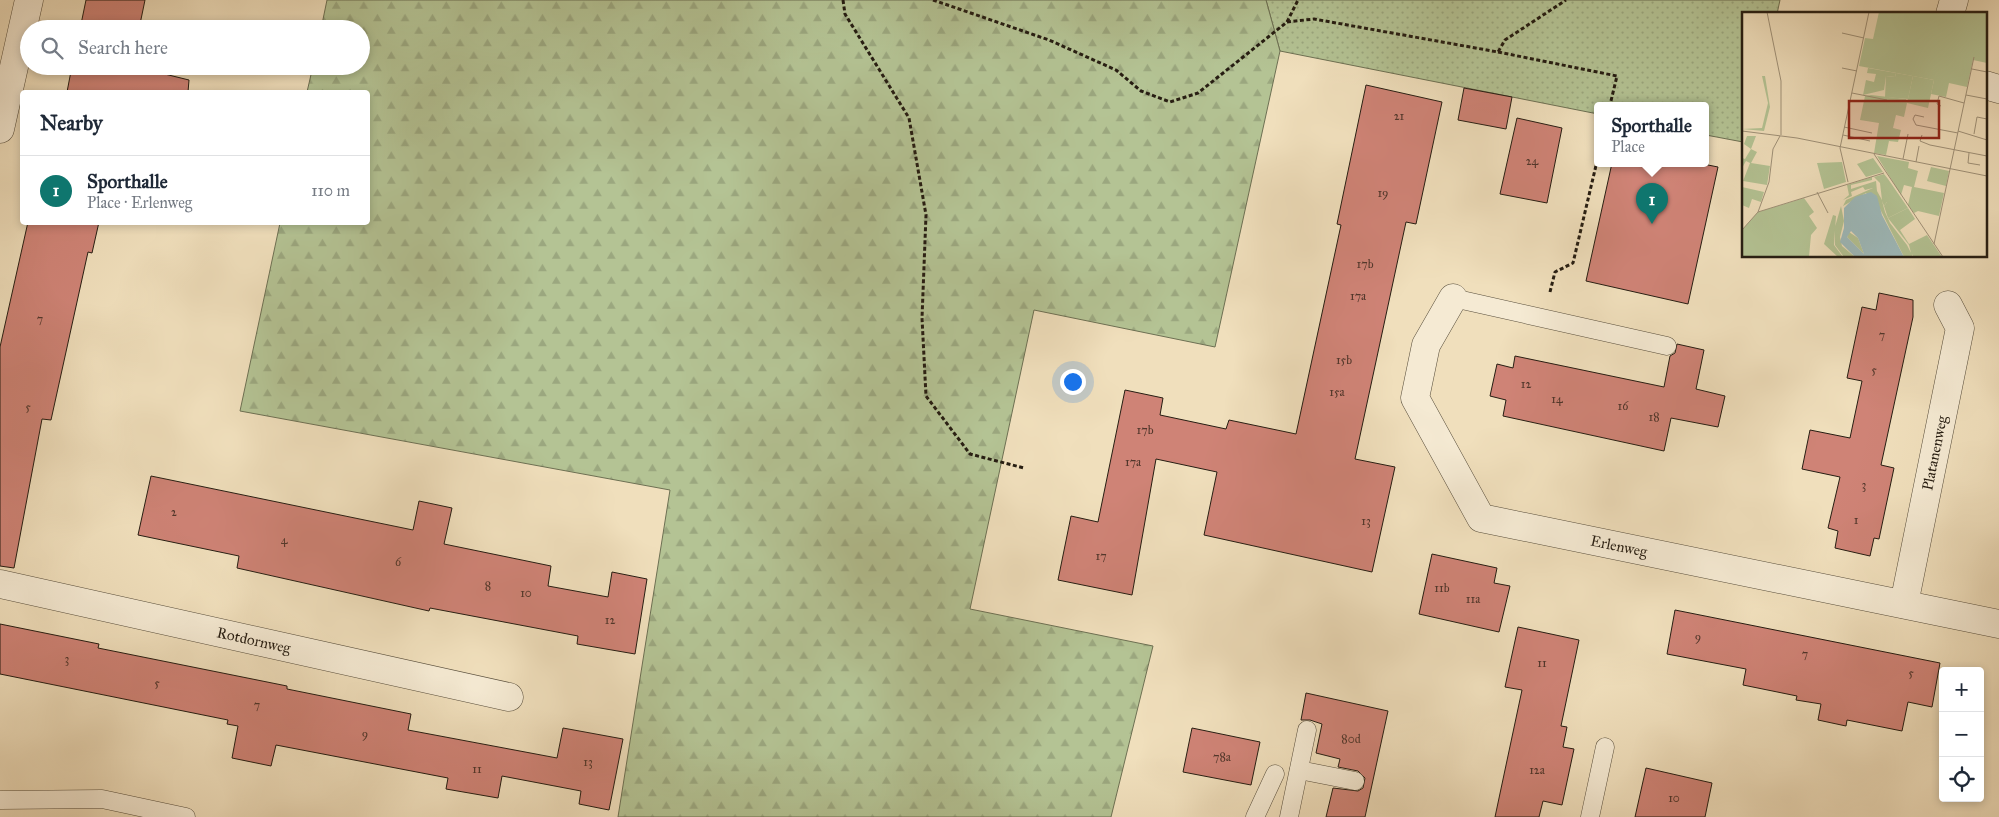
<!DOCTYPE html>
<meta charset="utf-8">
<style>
:root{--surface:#fff;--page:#f2f2f3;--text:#1f2937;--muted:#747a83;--line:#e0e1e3;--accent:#0f766e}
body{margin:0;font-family:"IM FELL Great Primer",serif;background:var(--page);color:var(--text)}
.controls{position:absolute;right:15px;bottom:15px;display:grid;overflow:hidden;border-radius:5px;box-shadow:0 2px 8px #0003}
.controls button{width:45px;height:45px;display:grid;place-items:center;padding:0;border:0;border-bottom:1px solid var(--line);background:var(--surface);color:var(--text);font:25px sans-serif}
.you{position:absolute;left:1072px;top:381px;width:18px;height:18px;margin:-12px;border:4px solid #fff;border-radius:50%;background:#1a73e8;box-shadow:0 0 0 8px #1a73e833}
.badge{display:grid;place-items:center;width:32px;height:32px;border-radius:50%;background:var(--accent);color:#fff;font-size:16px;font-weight:700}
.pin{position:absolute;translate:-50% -41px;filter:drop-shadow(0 1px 2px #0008)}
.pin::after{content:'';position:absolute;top:26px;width:18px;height:15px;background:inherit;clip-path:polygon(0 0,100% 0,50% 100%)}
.popup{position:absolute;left:1594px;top:102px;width:115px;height:65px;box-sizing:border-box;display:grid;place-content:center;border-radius:5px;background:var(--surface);filter:drop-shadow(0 1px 4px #0005);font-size:16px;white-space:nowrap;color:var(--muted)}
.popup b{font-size:19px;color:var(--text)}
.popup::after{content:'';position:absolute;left:50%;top:100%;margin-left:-10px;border:10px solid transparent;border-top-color:var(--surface)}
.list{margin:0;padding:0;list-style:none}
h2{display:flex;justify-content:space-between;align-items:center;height:65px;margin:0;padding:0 20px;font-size:21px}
h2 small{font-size:16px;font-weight:400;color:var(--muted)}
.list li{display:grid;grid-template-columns:32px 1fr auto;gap:15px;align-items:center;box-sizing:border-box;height:70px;padding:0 20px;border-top:1px solid var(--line)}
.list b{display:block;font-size:19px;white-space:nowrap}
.list p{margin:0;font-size:16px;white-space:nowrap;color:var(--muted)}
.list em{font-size:16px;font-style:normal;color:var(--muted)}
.icon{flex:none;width:28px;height:28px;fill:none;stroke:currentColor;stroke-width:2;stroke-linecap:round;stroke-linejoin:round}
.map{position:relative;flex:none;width:1999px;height:817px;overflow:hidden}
.search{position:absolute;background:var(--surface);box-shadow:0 2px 8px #0003;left:20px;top:20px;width:350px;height:55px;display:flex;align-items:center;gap:12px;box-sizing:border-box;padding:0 18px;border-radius:28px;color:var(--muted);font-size:19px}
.panel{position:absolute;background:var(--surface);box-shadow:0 2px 8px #0003;left:20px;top:90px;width:350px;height:135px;border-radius:5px}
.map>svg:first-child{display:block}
.grass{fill:url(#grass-dots);stroke:#6d7053}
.forest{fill:url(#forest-firs);stroke:#6d7053}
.building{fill:#cf8376;stroke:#261d12}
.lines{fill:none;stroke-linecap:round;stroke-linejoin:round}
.lane-casing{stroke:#584e3c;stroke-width:19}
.street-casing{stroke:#584e3c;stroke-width:29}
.path{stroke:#261d12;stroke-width:3;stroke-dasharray:4 2.5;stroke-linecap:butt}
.lane{stroke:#f5ead3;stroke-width:18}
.street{stroke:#f5ead3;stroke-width:28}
.labels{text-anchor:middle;stroke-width:5;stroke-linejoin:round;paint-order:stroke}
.number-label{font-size:12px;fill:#50362b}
.street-label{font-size:15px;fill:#261d12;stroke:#f5ead3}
.inset-road{fill:none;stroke:#9f9178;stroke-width:1}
.view{fill:#8f2418;fill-opacity:0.15;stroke:#8f2418;stroke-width:2.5}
.inset-edge{fill:none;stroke:#261d12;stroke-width:2.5}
</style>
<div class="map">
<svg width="1999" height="817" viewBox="0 0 1999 817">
<defs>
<pattern id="grass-dots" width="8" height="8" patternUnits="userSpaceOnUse" patternTransform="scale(1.25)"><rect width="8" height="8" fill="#b4c394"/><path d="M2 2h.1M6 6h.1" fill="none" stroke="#9ba77f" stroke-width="1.8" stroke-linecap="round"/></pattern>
<pattern id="forest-firs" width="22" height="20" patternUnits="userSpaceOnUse" patternTransform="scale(1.25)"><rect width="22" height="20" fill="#b4c394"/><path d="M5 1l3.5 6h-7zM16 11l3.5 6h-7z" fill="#9ba77f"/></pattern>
</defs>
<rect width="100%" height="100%" fill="#f0dfbc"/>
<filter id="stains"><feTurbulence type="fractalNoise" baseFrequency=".004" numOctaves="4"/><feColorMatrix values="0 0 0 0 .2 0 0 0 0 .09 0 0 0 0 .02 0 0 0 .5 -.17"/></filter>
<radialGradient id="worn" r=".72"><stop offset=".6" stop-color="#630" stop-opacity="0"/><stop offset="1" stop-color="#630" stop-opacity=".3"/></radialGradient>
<!-- grass -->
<polygon class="grass" points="1266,0 1780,0 1777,14 1743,14 1743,142 1706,135 1706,105 1598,105 1598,114 1280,51"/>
<!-- forest -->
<polygon class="forest" points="327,0 1266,0 1280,51 1215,347 1034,310 970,609 1153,646 1111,817 618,817 670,490 240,411 280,223 368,222 368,92 307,92 313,66 361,66 361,29 321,29"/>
<!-- building -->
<g class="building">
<polygon points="86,0 145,0 139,29 80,29"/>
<polygon points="72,66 132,66 189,80 188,92 67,92"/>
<polygon points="1366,85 1442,102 1416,224 1406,222 1355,459 1395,467 1372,572 1204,535 1217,472 1156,459 1132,595 1058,580 1071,516 1098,522 1125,390 1163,398 1160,415 1226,429 1229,420 1296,434 1341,225 1337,224"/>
<polygon points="1464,88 1512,97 1506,129 1458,120"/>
<polygon points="1517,118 1562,128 1547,203 1500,194"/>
<polygon points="1612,163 1698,163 1718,167 1688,304 1586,281"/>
<polygon points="28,222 99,222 92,253 88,252 51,420 42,419 14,568 0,566 0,347"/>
<polygon points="1879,293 1913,300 1913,317 1881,465 1894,468 1879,539 1874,538 1870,556 1835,548 1838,531 1828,528 1840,477 1802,469 1810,430 1850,438 1862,381 1847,378 1862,307 1876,310"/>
<polygon points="1677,344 1704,350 1696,389 1725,396 1718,427 1671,418 1664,451 1503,416 1506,400 1490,396 1497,364 1513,368 1515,356 1664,387 1670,356 1675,353"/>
<polygon points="151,476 413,530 419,501 452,508 444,544 551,566 548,586 608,597 612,572 647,579 635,654 577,644 578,636 430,608 429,611 237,568 239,556 138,535"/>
<polygon points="1432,554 1497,568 1494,583 1510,586 1499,632 1419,614"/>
<polygon points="1675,610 1940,663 1932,707 1908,702 1902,731 1847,720 1846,726 1818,720 1821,704 1796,700 1797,696 1743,685 1746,669 1667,654"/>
<polygon points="0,624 99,644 98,648 287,686 287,689 411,714 408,730 557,758 563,728 623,739 609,810 579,804 581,791 502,776 498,798 446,789 448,778 276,745 271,766 232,758 238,726 227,724 228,720 0,674"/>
<polygon points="1518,627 1579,640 1561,726 1567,727 1563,747 1574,749 1562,805 1543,801 1539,817 1495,817 1522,690 1505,687"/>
<polygon points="1306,693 1388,711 1365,817 1326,817 1333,788 1358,791 1363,788 1365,778 1358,771 1338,767 1340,759 1316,753 1322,724 1310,720 1301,720"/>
<polygon points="1192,728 1260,742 1251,785 1183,772"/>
<polygon points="1646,768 1712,783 1705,817 1635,817"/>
</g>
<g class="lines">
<defs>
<g id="lane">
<polyline points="1453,298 1667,346"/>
<polyline points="1299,770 1355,781"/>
<polyline points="0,800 102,799 186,817"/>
<polyline points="1255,817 1275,774"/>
<polyline points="1289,817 1307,730"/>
<polyline points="1590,817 1605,747"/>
</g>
<g id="street">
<polyline points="1950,14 1954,0"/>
<polyline points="1985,85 1999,89"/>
<polyline points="0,129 29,0"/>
<path id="s1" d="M1453,298L1426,345L1415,398L1481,518L1999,624"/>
<path id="s2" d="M0,584L509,697"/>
<path id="s3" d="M1904,604L1960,328L1948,305"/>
</g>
</defs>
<!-- lane casing -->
<use href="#lane" class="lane-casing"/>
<!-- street casing -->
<use href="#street" class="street-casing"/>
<!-- path -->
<g class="path">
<polyline points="843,0 845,14 909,118 926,215 922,318 926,396 970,454 1024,468"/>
<polyline points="933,0 1049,40 1116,70 1141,91 1170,102 1198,93 1287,22 1314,19 1498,52 1505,40 1566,0"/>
<polyline points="1287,22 1298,0"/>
<polyline points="1498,52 1617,76 1610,105"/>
<polyline points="1550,292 1555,272 1573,263 1598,157"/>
</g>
<!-- lane -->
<use href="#lane" class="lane"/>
<!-- street -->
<use href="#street" class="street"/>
</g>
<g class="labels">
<!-- number labels -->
<g class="number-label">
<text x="1399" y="120">21</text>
<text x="1532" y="165">24</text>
<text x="1383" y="197">19</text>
<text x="1365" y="268">17b</text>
<text x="1358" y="300">17a</text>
<text x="40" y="323">7</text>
<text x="1882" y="339">7</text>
<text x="1344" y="364">15b</text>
<text x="1874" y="374">5</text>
<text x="1526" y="388">12</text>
<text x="1337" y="396">15a</text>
<text x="1557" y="403">14</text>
<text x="1623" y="410">16</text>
<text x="28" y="411">5</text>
<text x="1654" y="421">18</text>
<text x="1145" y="434">17b</text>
<text x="1133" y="466">17a</text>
<text x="1864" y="489">3</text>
<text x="174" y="516">2</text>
<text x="1856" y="524">1</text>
<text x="1366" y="525">13</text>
<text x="284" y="544">4</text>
<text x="1101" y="560">17</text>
<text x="398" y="566">6</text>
<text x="488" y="590">8</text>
<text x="1442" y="592">11b</text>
<text x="526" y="597">10</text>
<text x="1473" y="603">11a</text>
<text x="610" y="624">12</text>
<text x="1698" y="641">9</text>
<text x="1805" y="658">7</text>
<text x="67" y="663">3</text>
<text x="1542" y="667">11</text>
<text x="1911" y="677">5</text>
<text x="157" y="687">5</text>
<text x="257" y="709">7</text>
<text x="365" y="738">9</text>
<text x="1351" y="743">80d</text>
<text x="1222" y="761">78a</text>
<text x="588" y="766">13</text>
<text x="477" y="773">11</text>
<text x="1537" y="774">12a</text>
<text x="1674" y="802">10</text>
</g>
<!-- street labels -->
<g class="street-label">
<text dy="5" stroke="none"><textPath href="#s3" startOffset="154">Platanenweg</textPath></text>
<text dy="5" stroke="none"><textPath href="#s1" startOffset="386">Erlenweg</textPath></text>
<text dy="5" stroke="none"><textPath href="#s2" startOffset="260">Rotdornweg</textPath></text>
</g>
</g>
<!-- overview -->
<g transform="translate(1742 12)">
<rect width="245" height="245" fill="#f0dfbc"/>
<path d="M126,56L154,61L153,65L144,64L142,78L121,83L124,68L132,70L134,62L125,61ZM20,64H23L28,95L22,119L0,117L20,116L26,91ZM171,64L192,68L186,96L165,91ZM5,124H14L9,137L15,140L9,151L28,154L25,173L1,169L8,151L4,149L0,156V146L3,147L9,137L2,132ZM135,144L167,150L166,156L176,159L172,175L202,181L197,204L176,199L172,201L166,193L170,175L162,173L159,183ZM131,146L141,160L124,165L115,152ZM100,150L104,170L82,177L75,151ZM189,155L207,159L204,174L185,169ZM142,162L146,167L145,190L142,194L140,189L143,200L148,211L165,233L169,241L167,233L146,206L166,196L173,207L158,218L167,232L185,223L200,245H171L170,242V245H162L137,195L124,181L101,194L104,188L131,176L123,178L121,175L109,180L110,184L101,188L107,183L105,173L130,165V168L109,173V177L134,169L135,179L140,188L138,171L132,165ZM0,175L22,180L19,190L10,187L7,196L0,193ZM62,186L72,200L67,204L75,216L69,223L67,245H0V218L16,200ZM99,194L102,209L98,225L100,234L113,245H102L93,233V215ZM91,203L94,204L92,233L101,245H96L82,232Z" fill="#b4c394"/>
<path d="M137,0H245V51L231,48L225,75L207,71L204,85L189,82L192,68L117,54L123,26L131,27ZM129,83L164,87L165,91L162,105L154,103L151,116L159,118L156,130L147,129L144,143L132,141L137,111L118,108L123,84ZM146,167L166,196L146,206L142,194L145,190L140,178ZM107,220L116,226L122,242L105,225Z" fill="#b4c394"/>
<path d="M154,61L171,64L166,87L143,85L144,64L153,65Z" fill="#b4c394"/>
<path d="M129,180L135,184L140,203L162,245H113L98,230L102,216V196L113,185ZM109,219L116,226L122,242L105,225Z" fill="#9ebabb" fill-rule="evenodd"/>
<path class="inset-road" d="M25,0L39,69V123M100,21L122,26M100,56L115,59M230,57L245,60M110,81L145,88M224,83L245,87M199,94L195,92L197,84L222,91M182,105L173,103L171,107L174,113L216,121M102,115L130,121M0,119L55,126L245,164M216,119L245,128M232,122L235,105L245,107M101,123L128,129M180,123L178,129L188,133L245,144M227,141L226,151L238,153M132,142L201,245M161,147L166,122M174,150L177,134M106,170L98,136L127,0M75,180L86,201M16,200L142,161M0,218L16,200L27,170L31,137L38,124M192,232L232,45"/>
<path class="view" d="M107,89H197V126H107Z"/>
<rect width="245" height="245" class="inset-edge"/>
</g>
<rect width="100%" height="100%" filter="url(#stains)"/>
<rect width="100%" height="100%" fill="url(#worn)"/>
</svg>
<div class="controls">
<button>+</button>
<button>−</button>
<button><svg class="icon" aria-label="locate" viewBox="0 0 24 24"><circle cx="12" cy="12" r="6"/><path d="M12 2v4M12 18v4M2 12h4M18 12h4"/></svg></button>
</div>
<div class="you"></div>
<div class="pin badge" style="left:1652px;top:224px">1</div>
<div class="popup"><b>Sporthalle</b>Place</div>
<div class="search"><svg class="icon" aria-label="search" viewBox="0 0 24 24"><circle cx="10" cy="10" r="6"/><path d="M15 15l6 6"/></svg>Search here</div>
<section class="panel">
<h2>Nearby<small></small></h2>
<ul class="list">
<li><span class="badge">1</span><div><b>Sporthalle</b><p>Place · Erlenweg</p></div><em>110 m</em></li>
</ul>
</section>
</div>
